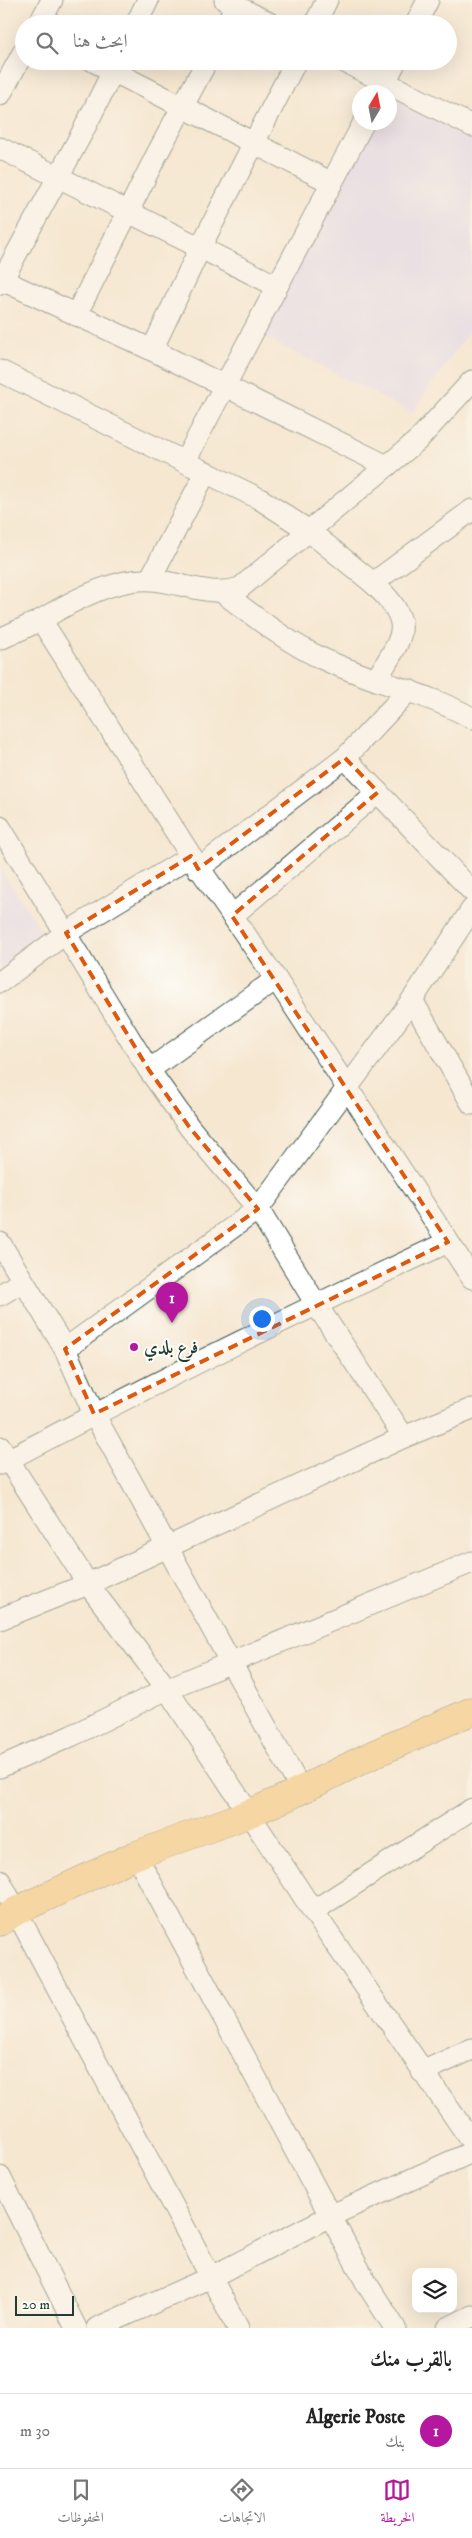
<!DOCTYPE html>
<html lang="ar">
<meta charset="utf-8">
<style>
:root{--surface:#fff;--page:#f2f2f2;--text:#222;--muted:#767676;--line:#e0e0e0;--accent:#b5179e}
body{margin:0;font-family:"IM FELL DW Pica",Amiri,serif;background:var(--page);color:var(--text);direction:rtl}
.controls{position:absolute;right:15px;bottom:15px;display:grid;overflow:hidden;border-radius:10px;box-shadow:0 5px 20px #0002}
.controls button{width:45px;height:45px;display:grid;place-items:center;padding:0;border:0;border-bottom:1px solid var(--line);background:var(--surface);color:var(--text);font:25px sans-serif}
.compass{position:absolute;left:352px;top:85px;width:45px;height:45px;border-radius:50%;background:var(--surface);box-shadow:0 5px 20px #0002;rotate:10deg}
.scale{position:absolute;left:15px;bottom:12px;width:59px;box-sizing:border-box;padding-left:5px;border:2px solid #1f3d34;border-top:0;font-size:14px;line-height:18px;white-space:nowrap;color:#1f3d34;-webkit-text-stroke:4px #fdfcf7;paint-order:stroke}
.you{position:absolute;left:261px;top:1318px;width:18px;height:18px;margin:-12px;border:4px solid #fff;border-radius:50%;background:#1a73e8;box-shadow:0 0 0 8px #1a73e833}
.badge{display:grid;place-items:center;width:32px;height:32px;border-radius:50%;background:var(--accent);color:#fff;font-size:16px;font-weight:700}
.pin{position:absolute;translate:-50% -41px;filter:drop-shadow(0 1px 2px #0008)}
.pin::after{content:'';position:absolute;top:26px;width:18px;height:15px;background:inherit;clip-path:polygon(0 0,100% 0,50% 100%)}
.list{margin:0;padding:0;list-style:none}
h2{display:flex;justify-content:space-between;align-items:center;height:65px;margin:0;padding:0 20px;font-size:21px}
h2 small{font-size:16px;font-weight:400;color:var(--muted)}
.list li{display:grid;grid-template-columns:32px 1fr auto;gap:15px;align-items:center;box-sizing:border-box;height:75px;padding:0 20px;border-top:1px solid var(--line)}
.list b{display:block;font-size:19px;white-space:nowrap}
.list p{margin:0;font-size:16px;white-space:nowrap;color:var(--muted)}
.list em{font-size:16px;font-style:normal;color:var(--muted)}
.icon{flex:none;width:28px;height:28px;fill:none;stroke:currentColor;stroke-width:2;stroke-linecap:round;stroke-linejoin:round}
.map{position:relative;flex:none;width:472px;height:2328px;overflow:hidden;direction:ltr}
.search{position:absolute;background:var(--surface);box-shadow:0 5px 20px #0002;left:15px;right:15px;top:15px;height:55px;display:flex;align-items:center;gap:12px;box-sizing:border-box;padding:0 18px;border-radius:28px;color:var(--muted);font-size:19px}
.sheet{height:140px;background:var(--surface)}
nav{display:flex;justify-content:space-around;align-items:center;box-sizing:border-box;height:70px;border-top:1px solid var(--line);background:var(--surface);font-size:14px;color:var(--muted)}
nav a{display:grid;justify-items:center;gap:2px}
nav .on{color:var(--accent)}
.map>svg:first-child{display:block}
.built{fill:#dcd6f6}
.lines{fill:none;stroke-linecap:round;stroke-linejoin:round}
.minor-casing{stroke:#3f564c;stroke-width:23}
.primary-casing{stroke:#3f564c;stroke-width:29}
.minor{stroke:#fff;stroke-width:21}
.primary{stroke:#f5c16b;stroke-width:28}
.marked{fill:none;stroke:#de580e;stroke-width:4;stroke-dasharray:10 6;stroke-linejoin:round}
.poi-dot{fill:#b5179e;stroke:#fdfcf7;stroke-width:2}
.labels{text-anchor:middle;stroke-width:4;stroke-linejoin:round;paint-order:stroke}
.poi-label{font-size:18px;font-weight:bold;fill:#1f3d34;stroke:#fdfcf7;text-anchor:start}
</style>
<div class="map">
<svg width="472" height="2328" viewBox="0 0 472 2328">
<rect width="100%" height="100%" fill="#fdfcf7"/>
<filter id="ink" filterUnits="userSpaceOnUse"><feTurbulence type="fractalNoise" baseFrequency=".02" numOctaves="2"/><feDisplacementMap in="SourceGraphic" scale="10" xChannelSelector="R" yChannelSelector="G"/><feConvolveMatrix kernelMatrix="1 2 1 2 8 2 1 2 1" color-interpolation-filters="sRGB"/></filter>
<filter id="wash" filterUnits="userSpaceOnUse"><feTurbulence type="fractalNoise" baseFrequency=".0096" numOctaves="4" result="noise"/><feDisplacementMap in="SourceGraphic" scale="20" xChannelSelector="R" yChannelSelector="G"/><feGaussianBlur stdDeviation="1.12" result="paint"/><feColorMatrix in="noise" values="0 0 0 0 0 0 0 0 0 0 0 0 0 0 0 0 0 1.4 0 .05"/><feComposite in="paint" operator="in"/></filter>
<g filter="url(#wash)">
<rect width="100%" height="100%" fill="#f6e7d1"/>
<!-- built -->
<g class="built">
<polygon points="390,92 472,126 472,327 412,413 253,331 364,123 390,122"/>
<polygon points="0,868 46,938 0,969"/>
</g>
</g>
<g filter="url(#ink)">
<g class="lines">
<defs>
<g id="minor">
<polyline points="225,0 271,24"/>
<polyline points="39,24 52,0"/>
<polyline points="136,24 148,0"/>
<polyline points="226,24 236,6"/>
<polyline points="315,24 327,0"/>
<polyline points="416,24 428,0"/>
<polyline points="93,61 332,183"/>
<polyline points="343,61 472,126"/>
<polyline points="380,92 396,61"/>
<polyline points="0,95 24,51"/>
<polyline points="0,148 277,286"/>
<polyline points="0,279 152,350 387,466 418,440 472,381"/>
<polyline points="0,284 82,133 118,61"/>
<polyline points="76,315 157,154 207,61"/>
<polyline points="152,350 200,248 296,61"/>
<polyline points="0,371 260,499 309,531 373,583 472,510"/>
<polyline points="185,461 364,122"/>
<polyline points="150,579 206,472"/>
<path d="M373,583C418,625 402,636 376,680"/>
<path d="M222,592C254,616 286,642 323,659C372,682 425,692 472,718"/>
<path d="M41,620C70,602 116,577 152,580C180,582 212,598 240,588L387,466"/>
<polyline points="0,639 41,620 191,856"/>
<polyline points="345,758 472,891"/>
<polyline points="0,827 149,1070 190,1128 258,1209 316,1304 404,1437"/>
<polyline points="198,869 345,758 409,690"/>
<polyline points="232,916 378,792"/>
<polyline points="0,982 66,933 191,856 276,979 472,1278"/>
<polyline points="412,1000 472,1104"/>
<polyline points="149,1070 276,979"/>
<polyline points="0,1243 65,1349 94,1414 301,1790"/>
<polyline points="0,1295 23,1281"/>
<polyline points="65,1349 258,1209 412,1000 472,909"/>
<polyline points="0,1447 88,1584 167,1689 313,1911 472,2142"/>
<path d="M0,1464C147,1386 297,1313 448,1242"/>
<polyline points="0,1619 88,1584 404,1437 472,1409"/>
<polyline points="0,1767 71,1736 167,1689 472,1562"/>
<polyline points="136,1855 367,2284 395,2328"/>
<polyline points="0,1881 238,2328"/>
<polyline points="313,1911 472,1809"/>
<polyline points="422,2072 472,2049"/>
<polyline points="0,2177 76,2328"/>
<polyline points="97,2328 211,2277 330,2216 472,2152"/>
<polyline points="448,2328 472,2316"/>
</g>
<polyline id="primary" points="0,1922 16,1911 136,1855 248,1814 289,1796 376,1753 472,1711"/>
</defs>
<!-- minor casing -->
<use href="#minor" class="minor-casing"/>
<!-- primary casing -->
<use href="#primary" class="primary-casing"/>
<!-- minor -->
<use href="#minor" class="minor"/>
<!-- primary -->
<use href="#primary" class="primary"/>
</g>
</g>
<!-- marked area -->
<path d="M0 0H472V2328H0ZM345,758L378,792L232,916L448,1242L94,1414L65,1349L258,1209L190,1128L149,1070L66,933L191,856L198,869Z" fill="#f6e7d1" fill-opacity=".55" fill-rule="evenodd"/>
<path class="marked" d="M345,758L378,792L232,916L448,1242L94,1414L65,1349L258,1209L190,1128L149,1070L66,933L191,856L198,869Z"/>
<!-- markers -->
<circle class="poi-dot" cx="134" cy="1347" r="5"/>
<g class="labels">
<!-- poi labels -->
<g class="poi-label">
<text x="144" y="1353">فرع بلدي</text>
</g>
</g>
</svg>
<div class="controls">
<button><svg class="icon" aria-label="layers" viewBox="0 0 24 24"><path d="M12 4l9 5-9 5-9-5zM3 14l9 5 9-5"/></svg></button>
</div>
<svg class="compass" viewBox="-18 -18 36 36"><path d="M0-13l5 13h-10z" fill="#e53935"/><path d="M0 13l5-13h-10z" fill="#767676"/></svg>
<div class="scale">20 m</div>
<div class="you"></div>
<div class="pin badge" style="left:172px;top:1323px">1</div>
<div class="search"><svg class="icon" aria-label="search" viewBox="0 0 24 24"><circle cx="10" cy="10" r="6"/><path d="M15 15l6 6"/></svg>ابحث هنا</div>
</div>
<section class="sheet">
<h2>بالقرب منك<small></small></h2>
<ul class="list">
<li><span class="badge">1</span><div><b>Algerie Poste</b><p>بنك</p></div><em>30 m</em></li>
</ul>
</section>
<nav>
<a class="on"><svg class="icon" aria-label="map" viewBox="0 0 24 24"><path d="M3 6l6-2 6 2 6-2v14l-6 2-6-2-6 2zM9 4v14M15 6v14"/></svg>الخريطة</a>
<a><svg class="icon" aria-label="directions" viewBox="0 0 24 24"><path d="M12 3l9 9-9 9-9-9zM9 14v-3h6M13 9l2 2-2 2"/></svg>الاتجاهات</a>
<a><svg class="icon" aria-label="saved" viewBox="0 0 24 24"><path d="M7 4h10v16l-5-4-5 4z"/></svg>المحفوظات</a>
</nav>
